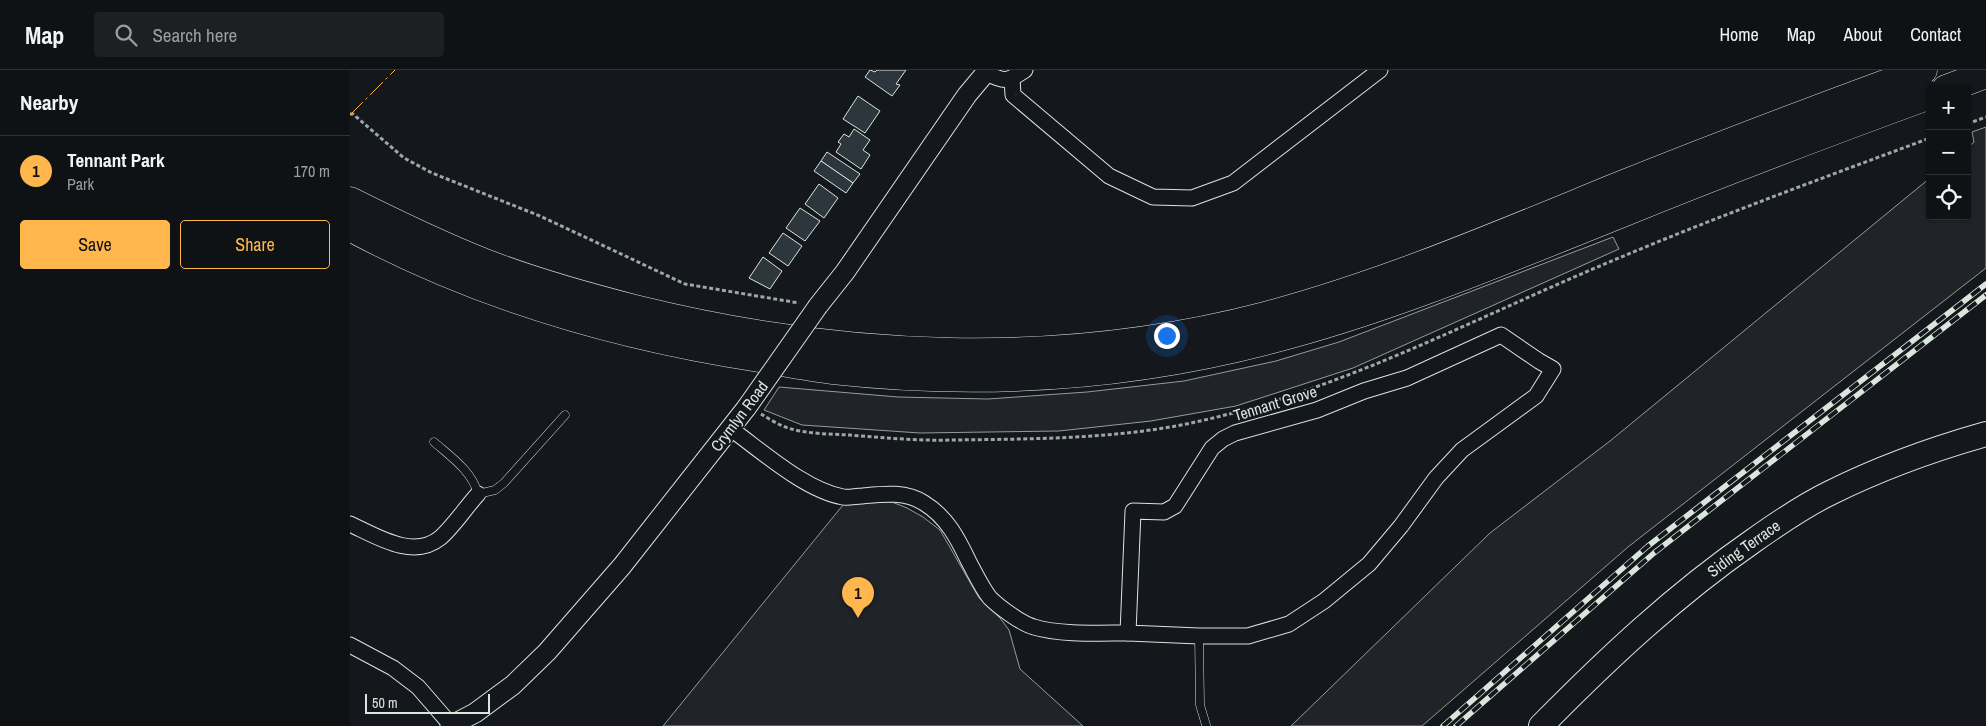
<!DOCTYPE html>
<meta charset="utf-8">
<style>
:root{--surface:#0f1215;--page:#1d2022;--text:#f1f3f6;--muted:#9b9ea0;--line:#2f3234;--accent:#ffb74d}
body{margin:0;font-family:"Archivo Narrow",sans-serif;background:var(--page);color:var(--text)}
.controls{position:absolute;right:15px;top:15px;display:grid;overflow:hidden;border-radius:5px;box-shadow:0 1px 4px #0004}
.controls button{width:45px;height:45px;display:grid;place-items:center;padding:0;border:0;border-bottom:1px solid var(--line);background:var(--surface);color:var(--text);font:25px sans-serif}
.scale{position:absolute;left:15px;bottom:12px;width:125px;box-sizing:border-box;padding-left:5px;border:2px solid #d8e6dc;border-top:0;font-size:14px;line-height:18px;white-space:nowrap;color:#d8e6dc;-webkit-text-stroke:4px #14181c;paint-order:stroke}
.you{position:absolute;left:816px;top:265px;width:18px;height:18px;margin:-12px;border:4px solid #fff;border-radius:50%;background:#1a73e8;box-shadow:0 0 0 8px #1a73e833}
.badge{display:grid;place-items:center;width:32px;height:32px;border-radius:50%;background:var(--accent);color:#111;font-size:16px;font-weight:700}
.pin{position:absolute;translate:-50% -41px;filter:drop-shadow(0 1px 2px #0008)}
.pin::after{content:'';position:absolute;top:26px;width:18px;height:15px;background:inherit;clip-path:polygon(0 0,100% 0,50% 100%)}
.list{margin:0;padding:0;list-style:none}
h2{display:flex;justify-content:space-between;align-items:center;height:65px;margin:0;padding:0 20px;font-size:21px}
h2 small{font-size:16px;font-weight:400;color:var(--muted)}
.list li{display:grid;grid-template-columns:32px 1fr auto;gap:15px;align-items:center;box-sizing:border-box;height:70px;padding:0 20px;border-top:1px solid var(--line)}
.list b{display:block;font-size:19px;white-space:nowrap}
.list p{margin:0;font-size:16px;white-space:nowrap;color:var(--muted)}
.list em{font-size:16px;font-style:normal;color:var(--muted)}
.actions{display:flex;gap:10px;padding:15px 20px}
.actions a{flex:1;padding:11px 0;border:1px solid var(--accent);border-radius:5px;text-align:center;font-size:18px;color:var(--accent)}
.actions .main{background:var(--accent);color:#111}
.icon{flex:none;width:28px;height:28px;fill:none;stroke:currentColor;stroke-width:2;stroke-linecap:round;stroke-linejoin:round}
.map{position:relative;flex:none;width:1636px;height:656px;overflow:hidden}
header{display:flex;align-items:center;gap:30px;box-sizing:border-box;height:70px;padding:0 25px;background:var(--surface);border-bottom:1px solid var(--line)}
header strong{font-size:24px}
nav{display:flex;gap:28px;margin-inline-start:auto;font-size:18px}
.search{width:350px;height:45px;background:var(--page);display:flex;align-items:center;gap:12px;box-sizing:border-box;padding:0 18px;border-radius:5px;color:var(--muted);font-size:19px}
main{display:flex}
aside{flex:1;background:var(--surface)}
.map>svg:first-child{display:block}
.green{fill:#202428;stroke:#939e99}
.building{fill:#2c363c;stroke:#d8e6dc}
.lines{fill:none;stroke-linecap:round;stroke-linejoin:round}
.service-casing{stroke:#d8e6dc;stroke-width:9}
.minor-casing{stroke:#d8e6dc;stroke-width:17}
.tertiary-casing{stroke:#d8e6dc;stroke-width:21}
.primary-casing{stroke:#d8e6dc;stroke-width:26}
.motorway-casing{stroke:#d8e6dc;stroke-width:29}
.path{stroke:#9da8a2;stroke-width:3;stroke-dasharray:4 2.5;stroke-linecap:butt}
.service{stroke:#14181c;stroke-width:8}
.minor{stroke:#14181c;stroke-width:15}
.tertiary{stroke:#14181c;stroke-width:19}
.primary{stroke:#14181c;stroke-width:24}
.motorway{stroke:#14181c;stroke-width:28}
.rail-casing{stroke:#d8e6dc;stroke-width:5.5}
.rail{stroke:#14181c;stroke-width:4;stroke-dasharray:11;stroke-linecap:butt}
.tertiary-bridge-casing{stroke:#d8e6dc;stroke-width:21;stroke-linecap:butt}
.tertiary-bridge{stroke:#14181c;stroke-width:19}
.power{stroke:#ffb74d;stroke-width:1;stroke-dasharray:18 4 2.5 4;stroke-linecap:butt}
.labels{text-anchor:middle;stroke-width:4;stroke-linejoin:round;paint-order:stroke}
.street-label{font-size:16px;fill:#d8e6dc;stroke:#14181c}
</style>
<header>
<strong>Map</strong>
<div class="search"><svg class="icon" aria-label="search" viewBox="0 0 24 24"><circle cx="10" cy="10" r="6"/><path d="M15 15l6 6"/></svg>Search here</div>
<nav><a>Home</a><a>Map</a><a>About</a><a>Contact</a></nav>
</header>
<main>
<aside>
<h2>Nearby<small></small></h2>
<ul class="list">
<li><span class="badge">1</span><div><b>Tennant Park</b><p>Park</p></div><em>170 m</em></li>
</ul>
<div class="actions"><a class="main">Save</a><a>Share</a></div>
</aside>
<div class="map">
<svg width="1636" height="656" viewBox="0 0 1636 656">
<rect width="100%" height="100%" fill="#14181c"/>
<!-- green -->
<g class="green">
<polygon points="1636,57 1636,198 1278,477 1072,656 941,656 1140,463 1260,371 1580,108 1580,146 1617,146 1617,78 1624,72 1622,62"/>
<polygon points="1263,167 1269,179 1003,298 886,336 801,351 709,361 570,363 452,355 414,340 429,317 548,327 638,329 737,322 834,311 926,291 989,272"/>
<polygon points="523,431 542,432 557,438 573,447 590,460 629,528 650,548 659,560 670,599 733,656 313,656 493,435"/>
</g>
<!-- building -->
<g class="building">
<polygon points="520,0 525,2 527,0 556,0 546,14 550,15 542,26 515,7"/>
<polygon points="508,26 530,41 515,63 493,49"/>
<polygon points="504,59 520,70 513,80 520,85 511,99 486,82 491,74 488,72 494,64 499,67"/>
<polygon points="477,82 510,104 503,113 471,91"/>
<polygon points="471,91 503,113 496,123 464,101"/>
<polygon points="469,114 488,128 474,148 455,134"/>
<polygon points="450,138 470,151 455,171 436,158"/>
<polygon points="433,163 452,176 438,196 419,183"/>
<polygon points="413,187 432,201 420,219 399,208"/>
</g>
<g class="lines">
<defs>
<g id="service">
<path d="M84,372C101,387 122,401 128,424L145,420L154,413L215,345"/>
<polyline points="849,566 850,635 856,655"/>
</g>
<g id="minor">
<path d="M637,3C655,13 658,11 675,0"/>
<polyline points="662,9 663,25 759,106 803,127 842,128 883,113 1030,0"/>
<polygon points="1151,265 1189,291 1203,299 1186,326 1112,380 1086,408 1051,456 1019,494 974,531 939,554 898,566 849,566 778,563 783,441 814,442 825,436 862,378 873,369 885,363 967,340 1014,321 1057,308"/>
<path d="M381,359C413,382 455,420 493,427C499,428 506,426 512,426C533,424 555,421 574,433C597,447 608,469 619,492C625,503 632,518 640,528C649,537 672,554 684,557C710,565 751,563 778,563"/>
<path d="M0,454C26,466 63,490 90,468C103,457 116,437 128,424"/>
<polyline points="0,575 43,598 68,617 101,655"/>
</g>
<g id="tertiary">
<polyline points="468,236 495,202 617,25 638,0"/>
<polyline points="100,656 125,643 163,615 197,582 272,496 397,337"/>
</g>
<g id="primary">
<path id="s1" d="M1191,656C1257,589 1325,525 1403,471C1427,454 1453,436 1480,423C1530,398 1583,379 1636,364"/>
</g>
<g id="motorway">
<polyline points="1596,19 1636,4"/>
<path d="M0,131C44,153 89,175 135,193C184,212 234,226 285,239C491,290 708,300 915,246C1035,214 1149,165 1264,118C1366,77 1469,38 1573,0"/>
<path d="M0,157C128,226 265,266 409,288C433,292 458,297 483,300C628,316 777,307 919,270C1040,239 1155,190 1270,144C1373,102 1476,63 1580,25"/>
</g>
</defs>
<!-- service casing -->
<use href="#service" class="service-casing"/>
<!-- minor casing -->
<use href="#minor" class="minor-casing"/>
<!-- tertiary casing -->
<use href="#tertiary" class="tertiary-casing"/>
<!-- primary casing -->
<use href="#primary" class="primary-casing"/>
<!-- motorway casing -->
<use href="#motorway" class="motorway-casing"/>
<!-- path -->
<g class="path">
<polyline points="0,44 3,44 54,88 82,103 190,146 335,214 449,233"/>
<polyline points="1617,54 1636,47"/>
<path d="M411,344C419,349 429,355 438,358C457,364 480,364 500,365C535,368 569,371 604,370C678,369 753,369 826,356C968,329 1097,262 1229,205C1344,155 1462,112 1580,68"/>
</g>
<!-- service -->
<use href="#service" class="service"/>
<!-- minor -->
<use href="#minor" class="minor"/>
<!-- tertiary -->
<use href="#tertiary" class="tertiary"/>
<!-- primary -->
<use href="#primary" class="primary"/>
<!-- motorway -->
<use href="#motorway" class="motorway"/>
<defs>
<g id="rail">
<polyline points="1093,656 1298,476 1636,214"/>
<polyline points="1106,656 1304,483 1636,225"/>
</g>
</defs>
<!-- rail casing -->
<use href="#rail" class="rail-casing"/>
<!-- rail -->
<use href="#rail" class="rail"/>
<defs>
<polyline id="tertiary-bridge" points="397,337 468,236"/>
</defs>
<!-- tertiary-bridge casing -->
<use href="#tertiary-bridge" class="tertiary-bridge-casing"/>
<!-- tertiary-bridge -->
<use href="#tertiary-bridge" class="tertiary-bridge"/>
<!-- power -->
<polyline class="power" points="0,45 45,0"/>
</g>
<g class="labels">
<!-- street labels -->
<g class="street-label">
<text transform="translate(925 333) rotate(-17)" y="6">Tennant Grove</text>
<text transform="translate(389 346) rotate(-53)" y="6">Crymlyn Road</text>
<text dy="6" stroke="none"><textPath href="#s1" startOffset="270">Siding Terrace</textPath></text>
</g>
</g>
</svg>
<div class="controls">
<button>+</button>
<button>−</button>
<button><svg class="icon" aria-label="locate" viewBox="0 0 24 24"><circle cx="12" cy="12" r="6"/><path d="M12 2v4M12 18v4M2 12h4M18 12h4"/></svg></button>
</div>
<div class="scale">50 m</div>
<div class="you"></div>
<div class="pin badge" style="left:508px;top:548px">1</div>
</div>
</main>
